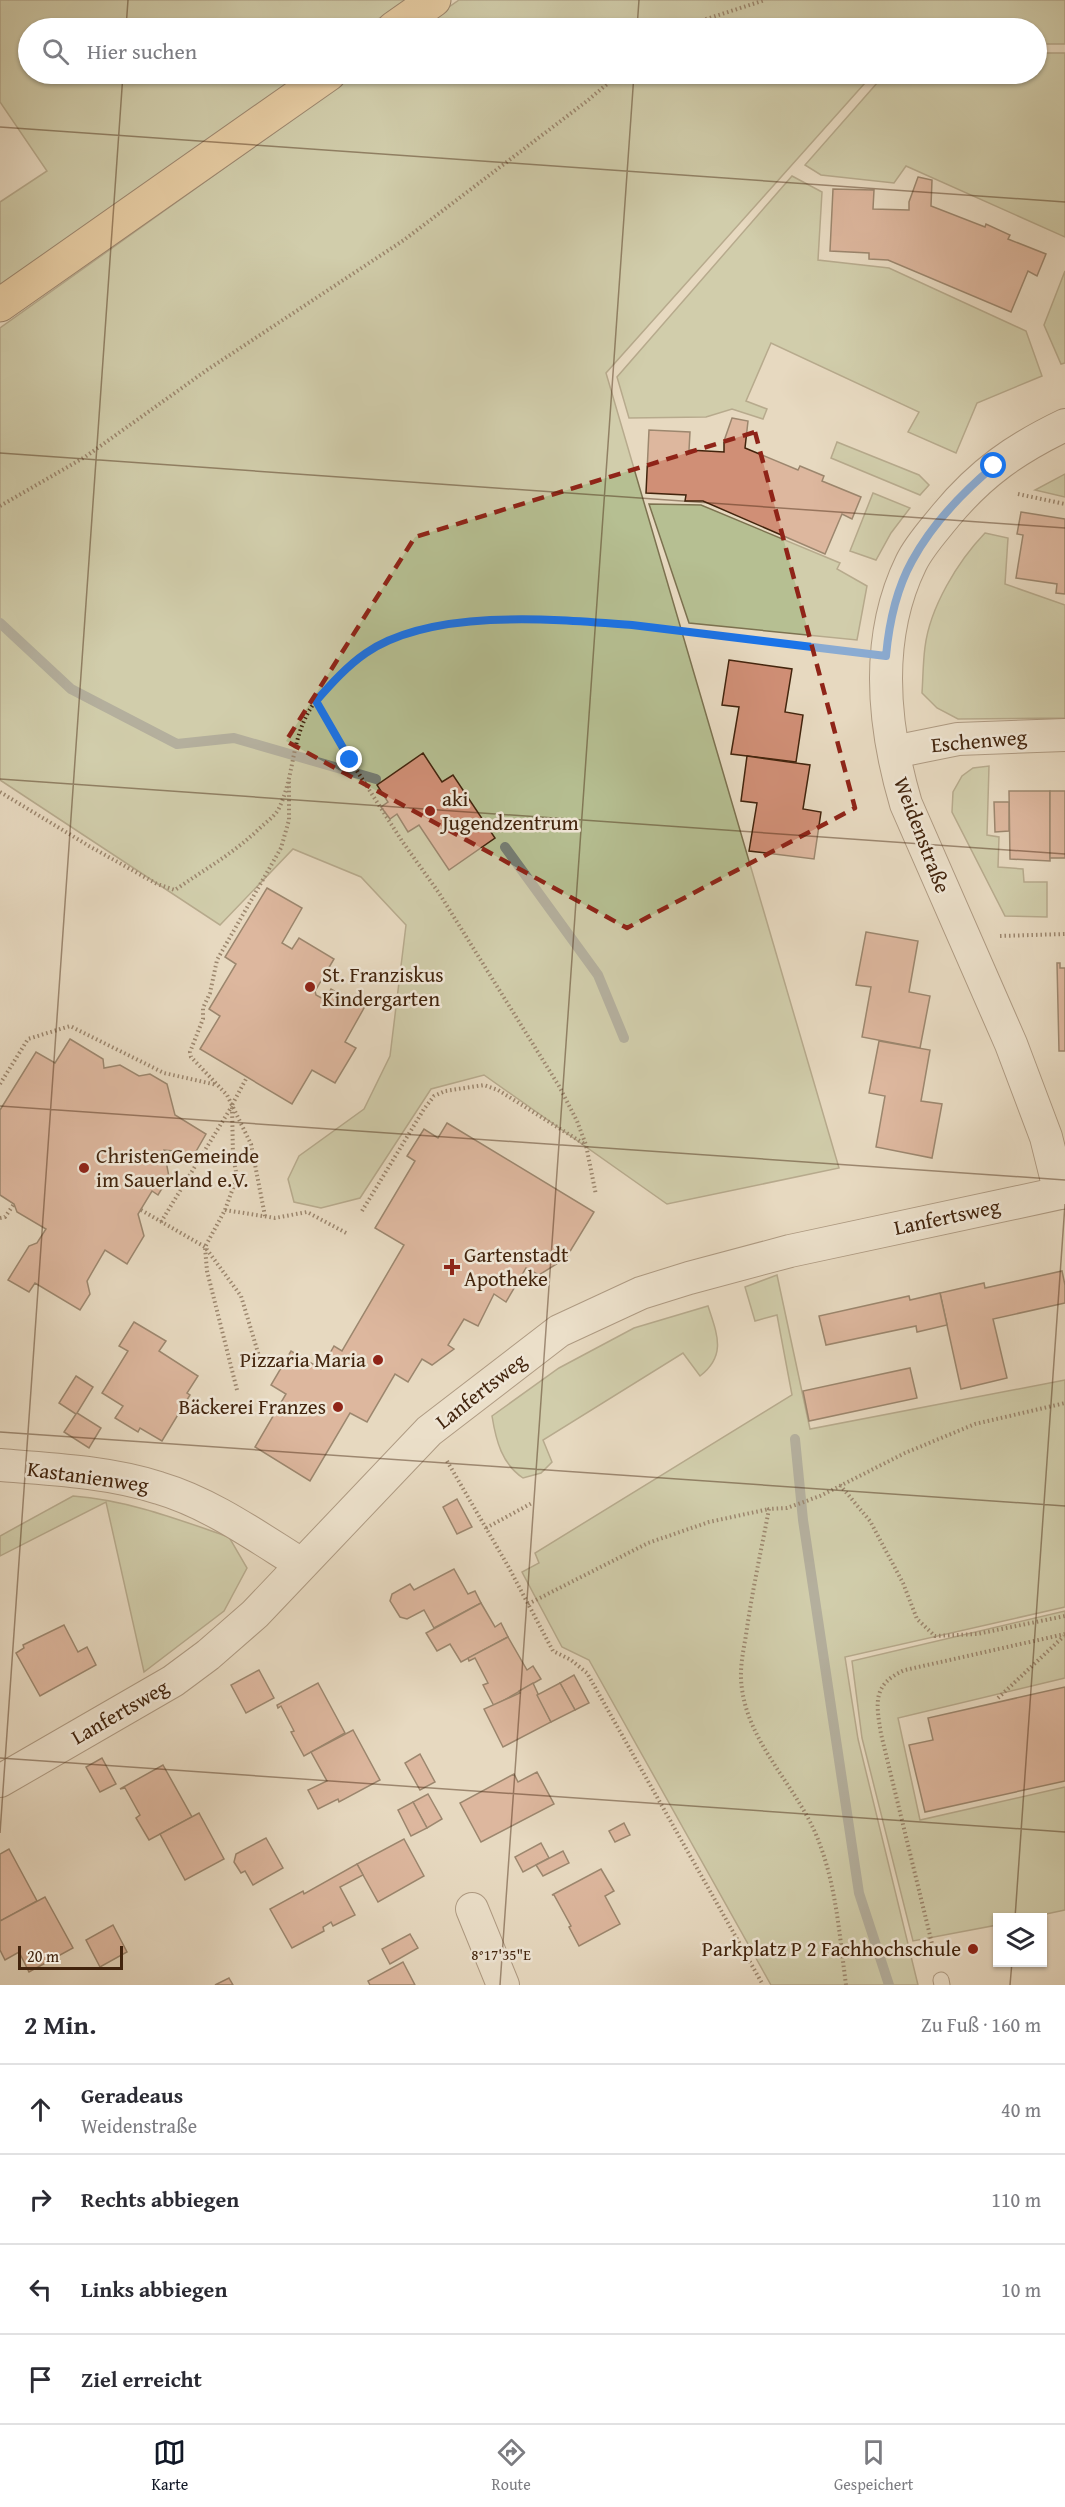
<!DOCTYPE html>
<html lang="de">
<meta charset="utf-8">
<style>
:root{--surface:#fff;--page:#f2f2f3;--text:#2b2b33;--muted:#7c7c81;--line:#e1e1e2;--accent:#111827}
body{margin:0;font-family:"Gentium Book Plus",serif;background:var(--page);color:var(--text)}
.controls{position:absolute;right:18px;bottom:18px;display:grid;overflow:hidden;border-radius:0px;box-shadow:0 2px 4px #0004}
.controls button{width:54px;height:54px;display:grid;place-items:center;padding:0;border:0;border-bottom:2px solid var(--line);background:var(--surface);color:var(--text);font:30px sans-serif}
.scale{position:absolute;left:18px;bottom:15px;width:105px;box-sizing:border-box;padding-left:6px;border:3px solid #42240d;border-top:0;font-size:16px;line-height:21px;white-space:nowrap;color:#42240d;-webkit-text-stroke:4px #efe6d6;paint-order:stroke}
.stop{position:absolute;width:18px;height:18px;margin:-14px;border:4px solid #1a73e8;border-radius:50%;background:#fff}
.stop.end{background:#1a73e8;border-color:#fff;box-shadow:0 2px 6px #0008}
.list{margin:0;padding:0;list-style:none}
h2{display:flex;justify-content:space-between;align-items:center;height:78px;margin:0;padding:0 24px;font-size:26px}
h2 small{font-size:20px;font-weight:400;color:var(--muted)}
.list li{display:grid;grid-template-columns:39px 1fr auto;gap:18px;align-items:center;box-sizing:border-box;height:90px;padding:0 24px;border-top:2px solid var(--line)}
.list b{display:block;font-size:22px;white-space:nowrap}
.list p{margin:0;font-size:20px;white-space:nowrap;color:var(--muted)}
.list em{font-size:20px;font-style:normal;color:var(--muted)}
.icon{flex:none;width:33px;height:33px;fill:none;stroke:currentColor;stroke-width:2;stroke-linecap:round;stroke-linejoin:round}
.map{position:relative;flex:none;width:1065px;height:1985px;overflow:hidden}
.search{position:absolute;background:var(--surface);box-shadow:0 2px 4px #0004;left:18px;right:18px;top:18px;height:66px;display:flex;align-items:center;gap:15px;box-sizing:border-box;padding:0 21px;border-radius:33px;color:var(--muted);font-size:22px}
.sheet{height:438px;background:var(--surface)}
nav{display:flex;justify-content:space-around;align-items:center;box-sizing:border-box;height:84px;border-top:2px solid var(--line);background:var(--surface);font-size:16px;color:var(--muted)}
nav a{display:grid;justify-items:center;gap:3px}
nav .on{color:var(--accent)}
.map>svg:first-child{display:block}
.green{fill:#b6bf92;stroke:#7c7250;stroke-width:1.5}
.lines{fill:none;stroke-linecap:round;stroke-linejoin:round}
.stream{stroke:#757d73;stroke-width:10}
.building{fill:#d08f76;stroke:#42240d;stroke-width:1.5}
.lane-casing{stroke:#6b513a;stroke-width:17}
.street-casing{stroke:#6b513a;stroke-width:34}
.highway-casing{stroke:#42240d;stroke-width:35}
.path{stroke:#42240d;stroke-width:4;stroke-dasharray:1.5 3;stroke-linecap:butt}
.lane{stroke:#efe6d6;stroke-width:15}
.street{stroke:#efe6d6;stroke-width:32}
.highway{stroke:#e4bc80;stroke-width:33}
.route{stroke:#1a73e8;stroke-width:8}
.marked{fill:none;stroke:#8f2418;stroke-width:4.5;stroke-dasharray:12 8;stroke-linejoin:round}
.ticks{fill:none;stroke:#42240d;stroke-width:1.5;stroke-opacity:0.45}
.poi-dot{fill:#8f2418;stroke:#efe6d6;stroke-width:2}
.labels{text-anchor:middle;stroke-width:5;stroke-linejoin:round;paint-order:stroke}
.street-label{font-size:21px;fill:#42240d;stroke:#efe6d6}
.poi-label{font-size:21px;fill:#42240d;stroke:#efe6d6;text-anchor:start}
.ticks-label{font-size:15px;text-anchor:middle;fill:#42240d;stroke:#efe6d6;stroke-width:5;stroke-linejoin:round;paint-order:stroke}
</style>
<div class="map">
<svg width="1065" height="1985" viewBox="0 0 1065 1985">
<rect width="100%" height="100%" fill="#e7d9c0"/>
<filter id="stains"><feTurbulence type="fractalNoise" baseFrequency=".00333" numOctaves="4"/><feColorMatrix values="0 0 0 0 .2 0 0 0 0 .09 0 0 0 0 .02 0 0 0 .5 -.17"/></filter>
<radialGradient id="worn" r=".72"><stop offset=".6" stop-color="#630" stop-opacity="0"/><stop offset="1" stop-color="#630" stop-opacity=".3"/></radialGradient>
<!-- green -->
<g class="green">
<polygon points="0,0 406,0 365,28 28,28 28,74 302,74 0,287 0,202 47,171 0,102"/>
<polygon points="459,0 1065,0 1065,44 1037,44 1036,28 419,28"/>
<polygon points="1037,53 1065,53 1065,237 906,166 894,183 821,175 805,165 885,74 1036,74"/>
<polygon points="356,74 873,74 606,373 839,1168 667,1204 484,1075 431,1089 360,1198 321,1208 294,1202 288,1179 299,1156 364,1109 390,1056 406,925 361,877 293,849 220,925 0,780 0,328"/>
<polygon points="792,176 822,192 818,260 889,268 1026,331 1042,376 977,403 956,453 908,432 919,412 771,343 746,401 767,409 763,419 732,409 706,417 629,418 617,377"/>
<polygon points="1065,271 1065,363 1061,364 1044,325"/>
<polygon points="837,442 919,475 929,485 920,495 831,458"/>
<polygon points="1065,474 1065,497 1035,490"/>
<polygon points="873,493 910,508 891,533 876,560 850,551"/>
<polygon points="649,504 701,505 840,563 837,569 867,586 857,640 689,623"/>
<path d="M985,533L1008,538L1005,584L1065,605V718L958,719L937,708L922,693C923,678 923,662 925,647C930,607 958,561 985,533Z"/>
<polygon points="989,766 987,835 999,837 998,867 1023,869 1024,882 1047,882 1047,917 1005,916 952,812 953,792 962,776 973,768"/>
<polygon points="777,1275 810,1429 1065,1380 1065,1607 845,1657 858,1739 918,1985 771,1985 589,1660 562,1647 522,1572 539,1563 535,1553 792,1395 777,1315 755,1321 745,1287"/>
<path d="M708,1306C717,1334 727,1355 700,1376L683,1353L543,1440L552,1462L541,1473L523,1478C502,1464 496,1441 492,1416L559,1368L634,1328Z"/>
<path d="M73,1496C127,1500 177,1519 229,1537L247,1568L224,1611L144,1672L106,1502L0,1556V1536Z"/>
<polygon points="1065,1611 1065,1678 898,1718 920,1820 1065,1787 1065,1910 1032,1917 998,1918 997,1925 913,1941 862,1738 852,1661"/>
</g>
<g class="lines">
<!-- stream -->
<g class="stream">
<polyline points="0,623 71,689 177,744 234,738 376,779"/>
<polyline points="505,847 598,975 624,1038"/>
<polyline points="795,1439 803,1520 859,1893 889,1985"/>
</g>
</g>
<!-- building -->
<g class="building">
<polygon points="918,177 932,180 931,206 985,227 986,224 1010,235 1008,239 1046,254 1037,276 1028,271 1011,312 888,260 869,259 869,253 830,251 833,189 874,190 873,209 909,210 909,202"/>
<polygon points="732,418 748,421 745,448 798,470 800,466 824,476 822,481 861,497 852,519 842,514 825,554 703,501 685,501 686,495 646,493 649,430 690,432 689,450 724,452 724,441"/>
<polygon points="1021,512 1065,519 1065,594 1056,593 1057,584 1016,578 1023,535 1017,534"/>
<polygon points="729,660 792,669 785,712 803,715 796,762 731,754 739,707 722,705"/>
<polygon points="423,753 442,782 453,775 495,838 449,870 419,825 408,832 397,814 390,819 381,807 388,802 377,785"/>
<polygon points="747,756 810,765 803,809 821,812 814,859 749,851 757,803 741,801"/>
<polygon points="1009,791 1050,791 1050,861 1010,859"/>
<rect x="1050" y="791" width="15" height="67"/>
<polygon points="994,802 1009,802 1009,831 995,832"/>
<polygon points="267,888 302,908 282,943 292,949 299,938 334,959 315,991 316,995 325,1000 331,989 364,1008 345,1042 356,1048 335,1083 312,1070 292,1104 200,1049 220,1016 209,1009 236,964 225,957"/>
<polygon points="866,932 918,941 909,992 930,996 920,1048 862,1037 871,987 856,985"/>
<polygon points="1057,963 1060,963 1060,968 1065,968 1065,1051 1059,1051"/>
<polygon points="70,1039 103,1059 104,1068 120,1065 139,1076 150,1074 167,1084 175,1115 206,1134 191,1160 174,1151 164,1150 169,1177 158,1195 152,1191 138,1214 144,1236 127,1264 105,1250 87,1281 90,1294 80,1310 35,1283 29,1292 8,1280 29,1246 37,1243 46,1229 17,1212 14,1204 0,1195 0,1110 36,1052 55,1063"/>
<polygon points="879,1041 930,1050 921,1101 942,1104 932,1158 876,1147 885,1096 869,1093"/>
<polygon points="447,1123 594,1212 566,1258 539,1275 526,1268 506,1302 494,1294 478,1326 464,1319 448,1345 454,1349 432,1365 422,1359 408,1382 395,1374 367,1422 350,1413 310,1481 255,1447 286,1394 271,1385 291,1351 321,1369 334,1346 342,1351 404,1245 375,1228 415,1161 407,1156 424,1129 438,1138"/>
<polygon points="1062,1271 1065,1285 1065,1303 993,1319 1007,1378 961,1389 940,1293 984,1283 985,1288"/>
<polygon points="940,1293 947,1325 917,1332 916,1326 826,1345 819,1316 909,1296 910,1300"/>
<polygon points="134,1322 166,1341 159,1351 198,1376 187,1393 190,1395 162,1441 140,1428 138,1432 115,1418 123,1406 102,1393 128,1351 119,1346"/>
<polygon points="910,1368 917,1398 809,1421 803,1391"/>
<polygon points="76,1376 93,1387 77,1413 101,1428 89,1448 64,1432 76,1414 59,1403"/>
<polygon points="457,1499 472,1527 457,1534 443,1507"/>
<polygon points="454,1569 468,1594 475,1591 481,1603 434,1628 424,1610 407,1619 400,1617 390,1601 392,1594 410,1584 414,1590"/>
<polygon points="481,1603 495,1627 501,1623 508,1637 461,1662 450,1644 437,1651 426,1633"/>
<polygon points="64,1625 78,1652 87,1647 96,1665 40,1696 16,1653 24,1648 23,1645"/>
<polygon points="508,1637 527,1670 533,1666 541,1679 494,1706 483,1685 488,1683 475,1658 469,1661 468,1658"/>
<polygon points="259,1670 274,1698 246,1713 231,1685"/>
<polygon points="574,1675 589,1703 575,1710 560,1683"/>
<polygon points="318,1683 345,1733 304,1756 291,1732 294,1731 281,1706 278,1708 277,1705"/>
<polygon points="533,1683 551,1722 503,1747 484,1709 520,1693 519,1691"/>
<polygon points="560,1683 575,1710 551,1722 537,1695"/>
<polygon points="1065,1687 1065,1781 925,1812 909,1745 933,1740 928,1718"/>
<polygon points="353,1730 380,1780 339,1802 338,1799 318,1809 308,1790 327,1781 311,1752"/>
<polygon points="420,1754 435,1782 420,1790 405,1763"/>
<polygon points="102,1758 116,1784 100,1792 86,1767"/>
<polygon points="163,1765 192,1817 149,1840 136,1818 140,1815 125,1788 120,1789"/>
<polygon points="537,1772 554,1804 481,1842 460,1803 514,1774 518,1782"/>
<polygon points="428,1794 442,1819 427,1828 413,1802"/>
<polygon points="413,1802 427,1828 411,1836 398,1810"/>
<polygon points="199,1813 224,1859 185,1880 160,1834"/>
<polygon points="624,1823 630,1835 615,1842 609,1831"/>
<polygon points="266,1838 283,1868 253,1885 245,1871 241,1873 234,1862 236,1854"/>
<polygon points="404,1839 424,1876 378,1902 357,1864"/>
<polygon points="541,1843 549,1858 523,1872 515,1857"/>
<polygon points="9,1849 37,1901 0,1921 0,1854"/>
<polygon points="563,1851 569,1863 543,1876 536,1865"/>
<polygon points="357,1864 363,1875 340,1887 355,1915 333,1926 331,1922 323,1927 324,1931 292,1948 270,1909 303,1891 304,1894"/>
<polygon points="601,1869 614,1891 605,1896 620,1924 579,1946 569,1927 571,1926 554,1895 552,1895"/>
<polygon points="45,1897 73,1948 29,1972 19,1952 5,1960 0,1950 0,1921"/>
<polygon points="113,1925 127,1952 100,1967 86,1940"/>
<polygon points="410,1934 418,1948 390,1964 382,1949"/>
<polygon points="403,1962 415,1985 370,1985 368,1981"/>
<polygon points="229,1978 233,1985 215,1985"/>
</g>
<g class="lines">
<defs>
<polyline id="lane" points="941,1980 942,1985"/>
<g id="street">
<polyline points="894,752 958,739 1065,735"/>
<path d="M1060,1193L1046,1137L1011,1044L906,804C883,726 874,639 911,563C919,546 934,530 946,515C981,473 1015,449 1065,425"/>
<path d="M0,1465C52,1469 109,1472 159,1488C210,1503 256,1536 301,1564"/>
<polyline points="0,1781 173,1681 208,1655 255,1614 429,1431 559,1331 641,1293 689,1278 790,1251 1065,1192"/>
<polyline points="472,1909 503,1985"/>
</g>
<g id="highway">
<polyline points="394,28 434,0"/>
<polyline points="0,305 329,74"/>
</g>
</defs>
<!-- lane casing -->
<use href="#lane" class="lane-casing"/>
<!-- street casing -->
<use href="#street" class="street-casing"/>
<!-- highway casing -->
<use href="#highway" class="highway-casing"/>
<!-- path -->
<g class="path">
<polyline points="685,28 694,23 765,0"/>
<polyline points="1018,494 1065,504"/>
<polyline points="0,506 85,457 207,370 404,240 587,101 619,74"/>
<polyline points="316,701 350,760 402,841 439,893 559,1086 577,1121 586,1145 596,1195"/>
<path d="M0,792L89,846L157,884L175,890C205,869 236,852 262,826C269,820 277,814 280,806C296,771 290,734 317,699C341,669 374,643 411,632C455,618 502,620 547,621C650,624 751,640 854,652"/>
<polyline points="1000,936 1065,934"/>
<polyline points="0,1084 28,1039 70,1026 164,1073 217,1085"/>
<polyline points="141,1210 205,1247 241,1296 259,1356"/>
<polyline points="225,1210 275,1218 307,1212 348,1234"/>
<polyline points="362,1211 424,1109 434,1096 445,1091 484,1085 498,1090 586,1145"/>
<polyline points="265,1216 251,1144 227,1095 191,1057 190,1052 203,1019 203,1008 210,993 217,960 281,848 289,820 289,779"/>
<polyline points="0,1218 5,1217 14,1204"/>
<polyline points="161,1222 232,1106"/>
<polyline points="237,1390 207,1271 205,1247 225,1210 237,1177 233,1156 232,1105 246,1079"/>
<polyline points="447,1461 508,1566 553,1651 571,1660 587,1673 763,1985"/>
<polyline points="840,1485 870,1521 903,1583 917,1619 935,1636 977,1634 1065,1616"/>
<polyline points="486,1528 532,1503"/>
<polyline points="528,1604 648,1543 709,1522 769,1509"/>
<polyline points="998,1698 1064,1636"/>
<path d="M935,1956L881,1734C876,1703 872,1684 905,1670L1065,1634"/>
<path d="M846,1985C839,1932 836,1879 814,1830C792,1782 749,1742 742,1689C739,1670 743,1653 746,1635C752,1592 761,1551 769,1509L787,1508L820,1496L905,1453L975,1424L1065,1403"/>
</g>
<!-- lane -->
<use href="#lane" class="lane"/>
<!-- street -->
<use href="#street" class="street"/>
<!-- highway -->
<use href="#highway" class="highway"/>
</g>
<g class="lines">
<!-- route -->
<path class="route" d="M350,760L316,701C331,684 347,666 366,653C432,608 554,619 632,625L886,656C889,623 896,590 912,561C931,526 963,492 994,466"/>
</g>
<!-- marked area -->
<path d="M0 0H1065V1985H0ZM755,432L855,808L627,928L286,741L415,537Z" fill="#e7d9c0" fill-opacity=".55" fill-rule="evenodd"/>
<path class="marked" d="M755,432L855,808L627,928L286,741L415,537Z"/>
<!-- ticks -->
<path class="ticks" d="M126,28L128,0M637,28L639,0M0,127L1065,202M0,453L1065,528M0,779L1065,854M0,1106L1065,1180M0,1432L1065,1506M0,1758L1065,1832M0,1833L123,74M1015,1918L1065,1204M500,1985L634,74M1010,1985L1012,1962"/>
<!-- markers -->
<g class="poi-dot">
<circle cx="430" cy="811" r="6"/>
<circle cx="310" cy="987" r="6"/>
<circle cx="84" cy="1168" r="6"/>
<path d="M449 1258h6v6h6v6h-6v6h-6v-6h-6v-6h6z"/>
<circle cx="378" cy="1360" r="6"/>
<circle cx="338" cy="1407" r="6"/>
<circle cx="973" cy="1949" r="6"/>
</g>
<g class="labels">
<!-- street labels -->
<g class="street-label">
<text transform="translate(979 741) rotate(-5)" y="7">Eschenweg</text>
<text transform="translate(922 835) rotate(69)" y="7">Weidenstraße</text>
<text transform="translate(947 1217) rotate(-12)" y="7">Lanfertsweg</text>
<text transform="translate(481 1391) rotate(-38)" y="7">Lanfertsweg</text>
<text transform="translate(88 1477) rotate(8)" y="7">Kastanienweg</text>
<text transform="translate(120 1712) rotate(-30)" y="7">Lanfertsweg</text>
</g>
<!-- poi labels -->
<g class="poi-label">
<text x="442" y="806">aki<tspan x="442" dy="24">Jugendzentrum</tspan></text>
<text x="322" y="982">St. Franziskus<tspan x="322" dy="24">Kindergarten</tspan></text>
<text x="96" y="1163">ChristenGemeinde<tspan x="96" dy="24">im Sauerland e.V.</tspan></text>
<text x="464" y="1262">Gartenstadt<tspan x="464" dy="24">Apotheke</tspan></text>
<text x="366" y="1367" text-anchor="end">Pizzaria Maria</text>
<text x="326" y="1414" text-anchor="end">Bäckerei Franzes</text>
<text x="961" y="1956" text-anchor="end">Parkplatz P 2 Fachhochschule</text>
</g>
</g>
<g class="ticks-label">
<text x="501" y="1960">8°17'35"E</text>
</g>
<rect width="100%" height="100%" filter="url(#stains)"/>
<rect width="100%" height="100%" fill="url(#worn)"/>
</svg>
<div class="controls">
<button><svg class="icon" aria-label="layers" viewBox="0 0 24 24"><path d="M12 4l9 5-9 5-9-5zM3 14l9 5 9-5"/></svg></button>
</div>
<div class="scale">20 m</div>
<div class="stop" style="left:994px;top:466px"></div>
<div class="stop end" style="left:350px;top:760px"></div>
<div class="search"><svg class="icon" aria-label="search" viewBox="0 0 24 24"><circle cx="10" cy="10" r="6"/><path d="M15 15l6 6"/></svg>Hier suchen</div>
</div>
<section class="sheet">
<h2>2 Min.<small>Zu Fuß · 160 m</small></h2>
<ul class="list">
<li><svg class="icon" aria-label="ahead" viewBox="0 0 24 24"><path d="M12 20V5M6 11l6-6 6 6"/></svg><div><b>Geradeaus</b><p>Weidenstraße</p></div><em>40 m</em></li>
<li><svg class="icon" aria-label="right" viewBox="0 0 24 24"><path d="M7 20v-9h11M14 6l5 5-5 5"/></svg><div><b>Rechts abbiegen</b></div><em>110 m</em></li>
<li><svg class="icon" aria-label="left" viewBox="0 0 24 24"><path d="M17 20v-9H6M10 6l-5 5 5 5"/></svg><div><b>Links abbiegen</b></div><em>10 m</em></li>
<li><svg class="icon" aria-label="arrive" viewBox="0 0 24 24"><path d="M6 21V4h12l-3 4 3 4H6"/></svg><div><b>Ziel erreicht</b></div></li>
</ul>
</section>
<nav>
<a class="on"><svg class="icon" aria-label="map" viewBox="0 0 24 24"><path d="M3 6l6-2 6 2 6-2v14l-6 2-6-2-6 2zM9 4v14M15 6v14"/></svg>Karte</a>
<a><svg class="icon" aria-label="directions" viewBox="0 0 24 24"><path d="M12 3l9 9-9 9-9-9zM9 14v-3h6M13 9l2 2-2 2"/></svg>Route</a>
<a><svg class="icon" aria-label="saved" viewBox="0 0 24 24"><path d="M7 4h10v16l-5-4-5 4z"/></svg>Gespeichert</a>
</nav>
